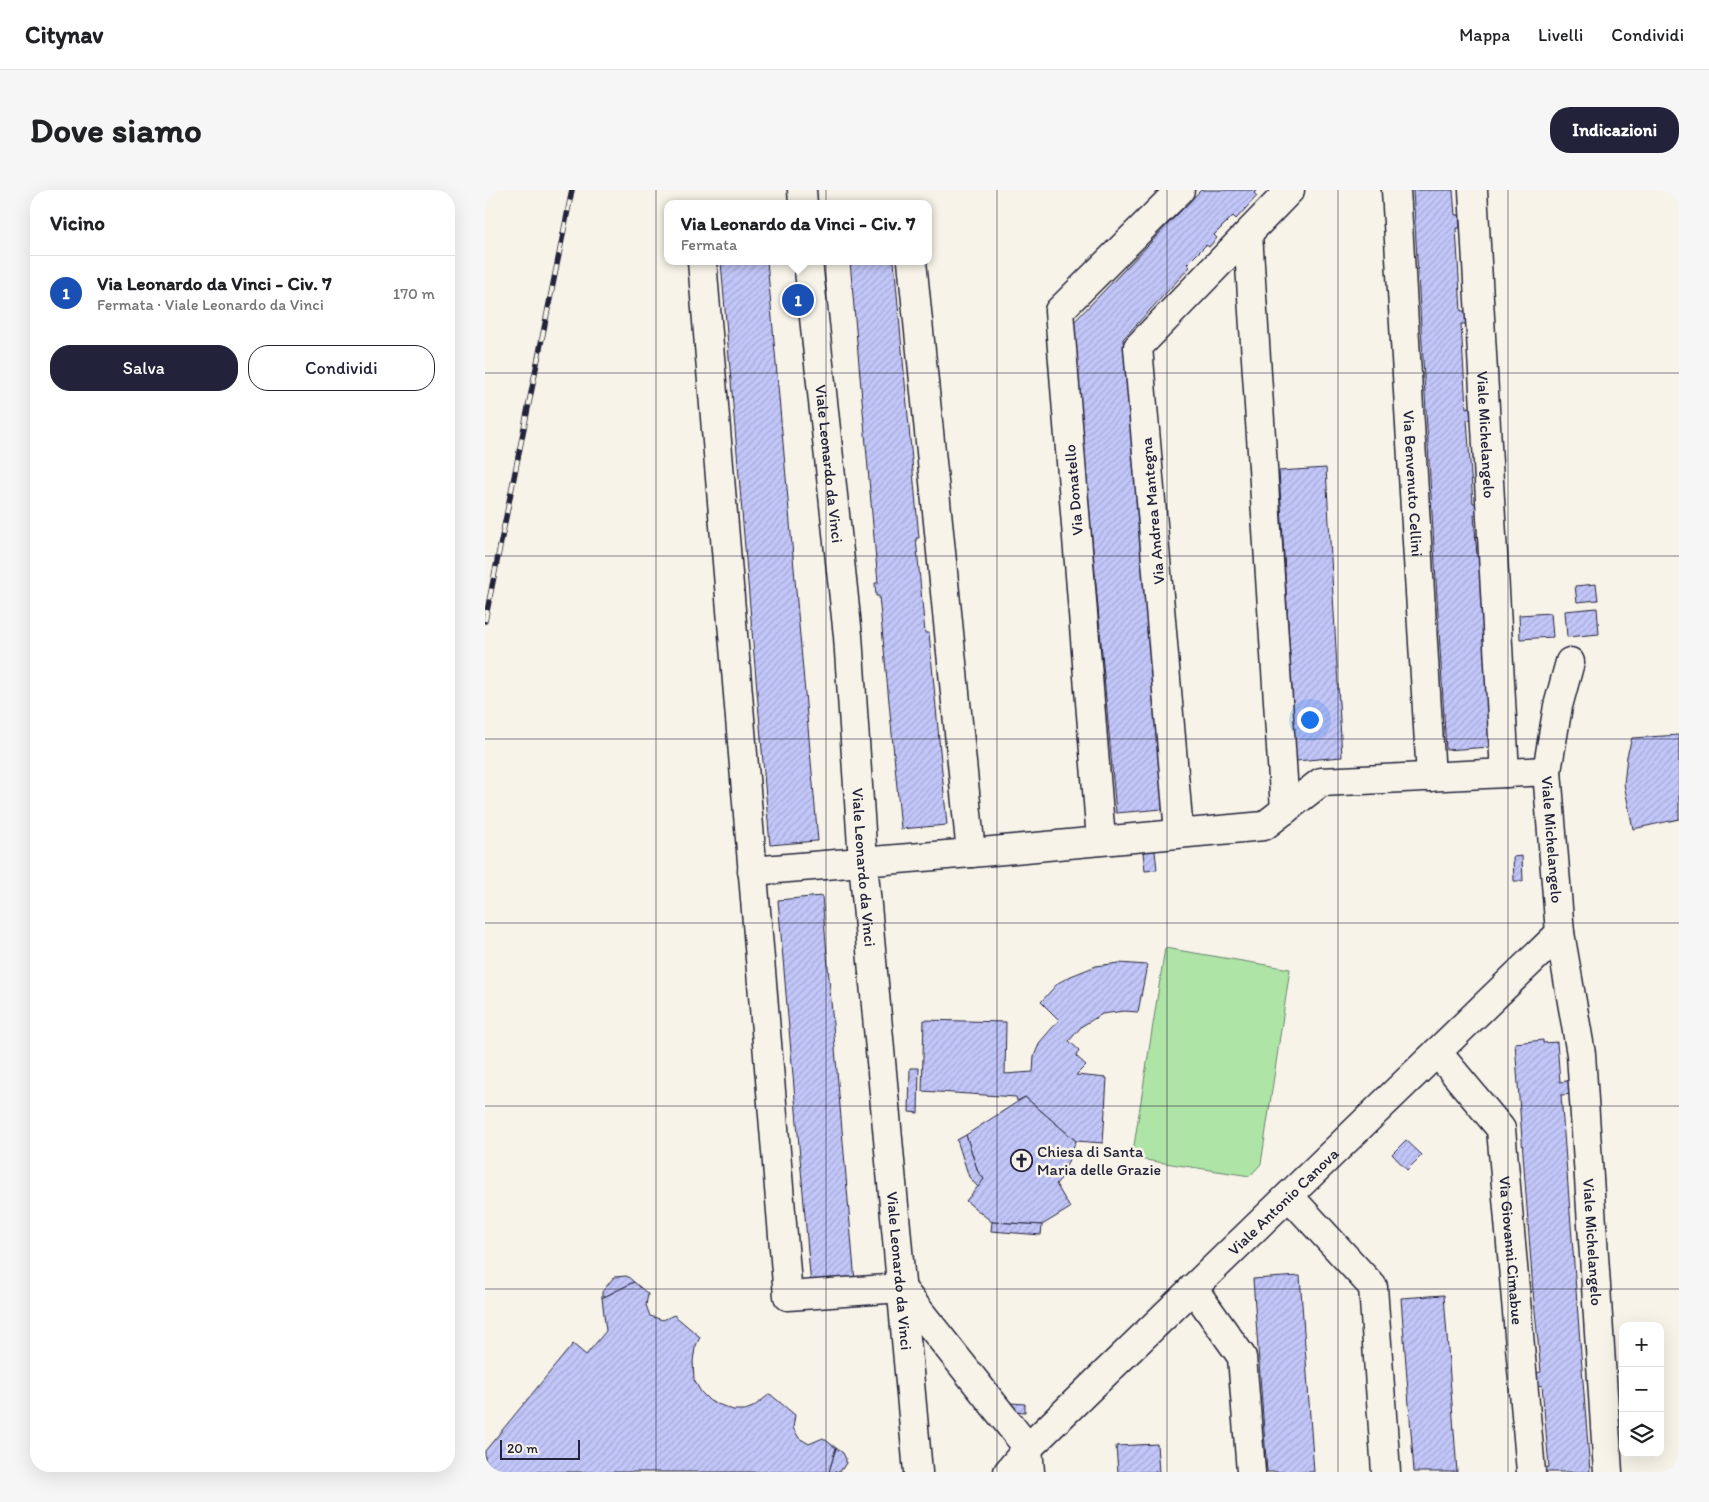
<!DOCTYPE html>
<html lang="it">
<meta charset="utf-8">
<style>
:root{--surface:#fff;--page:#f6f6f6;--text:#202124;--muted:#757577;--line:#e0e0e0;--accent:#22223b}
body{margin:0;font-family:Itim,sans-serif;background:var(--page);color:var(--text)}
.controls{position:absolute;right:15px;bottom:15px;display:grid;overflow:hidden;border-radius:10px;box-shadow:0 5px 20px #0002}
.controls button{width:45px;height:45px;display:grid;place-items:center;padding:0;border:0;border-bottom:1px solid var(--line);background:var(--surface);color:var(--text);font:25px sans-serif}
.scale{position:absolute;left:15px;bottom:12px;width:80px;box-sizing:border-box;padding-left:5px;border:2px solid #22223b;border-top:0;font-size:14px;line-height:18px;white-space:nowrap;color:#22223b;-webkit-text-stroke:4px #f7f3e8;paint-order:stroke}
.you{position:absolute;left:824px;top:529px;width:18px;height:18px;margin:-12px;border:4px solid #fff;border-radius:50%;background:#1a73e8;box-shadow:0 0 0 8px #1a73e833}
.badge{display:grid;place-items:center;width:32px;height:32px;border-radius:50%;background:var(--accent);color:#fff;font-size:16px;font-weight:700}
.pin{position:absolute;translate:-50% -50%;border:2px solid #fff;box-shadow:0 1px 5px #0006}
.popup{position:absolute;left:179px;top:10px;width:268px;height:65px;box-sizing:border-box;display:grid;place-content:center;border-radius:10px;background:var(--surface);filter:drop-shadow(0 1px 4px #0005);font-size:16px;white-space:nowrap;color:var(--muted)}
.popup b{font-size:19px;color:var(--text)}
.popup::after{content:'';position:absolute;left:50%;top:100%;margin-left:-10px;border:10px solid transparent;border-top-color:var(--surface)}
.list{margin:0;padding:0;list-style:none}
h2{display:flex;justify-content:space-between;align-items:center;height:65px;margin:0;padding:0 20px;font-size:21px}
h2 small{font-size:16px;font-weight:400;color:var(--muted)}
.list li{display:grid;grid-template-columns:32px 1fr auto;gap:15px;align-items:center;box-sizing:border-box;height:75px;padding:0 20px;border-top:1px solid var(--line)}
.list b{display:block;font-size:19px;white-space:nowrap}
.list p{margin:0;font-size:16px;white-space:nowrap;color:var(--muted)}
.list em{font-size:16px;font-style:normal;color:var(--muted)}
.actions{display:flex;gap:10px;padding:15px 20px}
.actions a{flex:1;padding:11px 0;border:1px solid var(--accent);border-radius:20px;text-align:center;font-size:18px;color:var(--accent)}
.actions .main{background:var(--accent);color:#fff}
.icon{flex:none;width:28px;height:28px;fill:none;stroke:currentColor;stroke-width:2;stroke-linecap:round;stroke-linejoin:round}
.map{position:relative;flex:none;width:1194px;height:1282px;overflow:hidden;border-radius:20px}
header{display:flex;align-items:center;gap:30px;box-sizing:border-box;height:70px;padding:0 25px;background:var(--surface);border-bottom:1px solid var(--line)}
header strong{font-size:24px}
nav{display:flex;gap:28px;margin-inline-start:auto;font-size:18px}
.intro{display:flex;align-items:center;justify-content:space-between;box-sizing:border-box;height:120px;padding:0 30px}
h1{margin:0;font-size:35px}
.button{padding:12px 22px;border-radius:20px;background:var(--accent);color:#fff;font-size:18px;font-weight:700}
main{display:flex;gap:30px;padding:0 30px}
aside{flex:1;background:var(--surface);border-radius:20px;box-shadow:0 5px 20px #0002}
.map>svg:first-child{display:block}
.garden{fill:#aee4a6;stroke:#688370}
.building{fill:url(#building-hatch);stroke:#22223b}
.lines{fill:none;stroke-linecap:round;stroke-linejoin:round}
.street-casing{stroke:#22223b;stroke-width:31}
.secondary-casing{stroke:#22223b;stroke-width:31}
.street{stroke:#f7f3e8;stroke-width:28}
.secondary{stroke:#f7f3e8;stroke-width:28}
.rail-casing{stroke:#22223b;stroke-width:5.5}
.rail{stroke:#f7f3e8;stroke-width:4;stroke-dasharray:11;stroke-linecap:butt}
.grid{fill:none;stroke:#22223b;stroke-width:1;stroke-opacity:0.55}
.labels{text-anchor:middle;stroke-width:5;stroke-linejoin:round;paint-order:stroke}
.street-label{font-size:16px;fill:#22223b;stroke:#f7f3e8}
.poi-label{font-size:16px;fill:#22223b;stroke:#f7f3e8;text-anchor:start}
</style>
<header>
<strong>Citynav</strong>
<nav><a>Mappa</a><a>Livelli</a><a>Condividi</a></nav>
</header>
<div class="intro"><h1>Dove siamo</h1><a class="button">Indicazioni</a></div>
<main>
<aside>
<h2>Vicino<small></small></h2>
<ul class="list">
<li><span class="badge" style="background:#1a4fb4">1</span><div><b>Via Leonardo da Vinci - Civ. 7</b><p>Fermata · Viale Leonardo da Vinci</p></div><em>170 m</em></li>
</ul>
<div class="actions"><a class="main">Salva</a><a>Condividi</a></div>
</aside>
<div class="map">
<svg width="1194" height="1282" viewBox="0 0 1194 1282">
<defs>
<pattern id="building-hatch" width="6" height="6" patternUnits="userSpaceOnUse" patternTransform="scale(1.25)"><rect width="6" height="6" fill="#c2c6f8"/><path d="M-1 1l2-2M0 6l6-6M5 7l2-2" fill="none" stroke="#a6aad6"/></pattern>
</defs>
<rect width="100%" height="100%" fill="#f7f3e8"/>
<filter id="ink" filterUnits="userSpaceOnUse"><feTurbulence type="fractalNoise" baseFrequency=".02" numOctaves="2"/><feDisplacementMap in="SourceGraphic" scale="10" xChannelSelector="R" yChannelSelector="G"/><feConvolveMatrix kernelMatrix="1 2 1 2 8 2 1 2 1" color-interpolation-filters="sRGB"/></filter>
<g filter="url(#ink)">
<!-- garden -->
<polygon class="garden" points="680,758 805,779 776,974 765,986 647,968"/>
<!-- building -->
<g class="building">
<polygon points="716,0 772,0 769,3 772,6 751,29 748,26 729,45 732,48 724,57 721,55 702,74 705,77 638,149 678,619 631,623 588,133"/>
<polygon points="928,0 968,0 970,25 974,25 975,38 971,38 976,121 980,121 981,134 976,134 981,218 985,217 986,229 982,230 988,313 992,313 993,325 989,325 992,367 995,367 1005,557 961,560"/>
<polygon points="252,71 282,71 333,651 331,651 285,655 236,72"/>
<polygon points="365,71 409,71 434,348 431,348 440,443 444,443 462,635 416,639 394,406 391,406 390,393 393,393"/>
<polygon points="841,278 857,567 811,571 794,281"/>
<polygon points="1111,394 1113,410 1092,412 1090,396"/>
<polygon points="1112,418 1114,444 1082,447 1080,421"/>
<polygon points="1066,423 1068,447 1035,449 1034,425"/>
<polygon points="1194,545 1194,629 1148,639 1139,594 1142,566 1147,548"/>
<polygon points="670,661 672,680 660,681 658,662"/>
<polygon points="1037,666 1038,691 1029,691 1028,667"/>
<polygon points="337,706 370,1092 326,1096 293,710"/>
<polygon points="634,773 662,775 653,822 639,821 617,824 597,836 584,851 594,860 591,866 601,875 591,885 622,888 618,953 591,951 540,907 532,911 531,907 437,901 439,830 521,832 520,884 548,882 549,866 555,852 574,830 556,812 573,793 586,786 611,776"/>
<polygon points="1058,850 1058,853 1072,852 1075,892 1088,890 1089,904 1076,905 1105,1282 1058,1282 1058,1278 1064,1277 1057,1195 1052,1196 1051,1183 1056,1182 1048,1101 1030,853"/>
<polygon points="425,878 434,878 433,923 424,922"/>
<polygon points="540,907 591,951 577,987 571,994 585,1018 557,1035 507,1032 481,1011 499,989 493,982 481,945"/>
<polygon points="481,945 493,982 499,989 493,997 484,987 472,950"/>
<polygon points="921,950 937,965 922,980 907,964"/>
<polygon points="507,1032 557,1035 556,1045 506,1041"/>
<polygon points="142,1086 149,1092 117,1108 117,1102 129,1087"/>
<polygon points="815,1086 829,1282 782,1282 768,1089"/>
<polygon points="149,1092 163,1104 161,1115 165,1126 178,1130 189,1125 215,1147 210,1158 208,1171 209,1190 216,1202 225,1211 248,1220 260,1220 268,1217 285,1204 310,1225 308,1238 314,1248 324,1254 338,1248 351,1258 344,1282 0,1282 0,1261 88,1154 101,1165 121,1141 117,1108"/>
<polygon points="959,1105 972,1282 929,1282 916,1108"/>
<polygon points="512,1212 540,1214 540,1222 514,1220"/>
<polygon points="672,1254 674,1282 633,1282 631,1256"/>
<polygon points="351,1258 358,1263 361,1269 361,1273 355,1282 344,1282"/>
</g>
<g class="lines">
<defs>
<g id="street">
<path id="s1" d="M911,0L946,587"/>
<path id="s2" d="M988,0L1020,583"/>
<polyline points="763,44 800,620"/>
<polyline points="217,71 303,1106 416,1098 543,1258 545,1282"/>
<polyline points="427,71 486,663"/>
<polyline points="1062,581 1073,516 1085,472"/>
<polyline points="694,643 653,157 805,0"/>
<polyline points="616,650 574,121 695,0"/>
<path id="s3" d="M267,681L486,663L779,636L836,592L1062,581L1075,743L1096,864L1123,1282"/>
<path id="s4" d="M952,862L1016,939L1046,1282"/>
<polyline points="804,1006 888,1097 901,1282"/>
<polyline points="708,1098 757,1167 766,1282"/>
</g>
<g id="secondary">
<polyline points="317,0 318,14"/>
<path id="s5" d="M323,71L363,446L378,671L433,1282"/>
<path id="s6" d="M523,1282L543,1258L1075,743"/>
</g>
</defs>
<!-- street casing -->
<use href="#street" class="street-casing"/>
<!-- secondary casing -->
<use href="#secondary" class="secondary-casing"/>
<!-- street -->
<use href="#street" class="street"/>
<!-- secondary -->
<use href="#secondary" class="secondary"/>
<defs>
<polyline id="rail" points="0,431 87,0"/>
</defs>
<!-- rail casing -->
<use href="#rail" class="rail-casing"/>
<!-- rail -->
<use href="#rail" class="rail"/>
</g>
</g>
<!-- grid -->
<path class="grid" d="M171,0V1282M341,0V1282M512,0V1282M682,0V1282M853,0V1282M1023,0V1282M0,183H1194M0,366H1194M0,549H1194M0,733H1194M0,916H1194M0,1099H1194"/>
<!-- icons -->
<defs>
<symbol id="church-ring" viewBox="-11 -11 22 22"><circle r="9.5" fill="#f7f3e8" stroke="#22223b" stroke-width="1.5"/><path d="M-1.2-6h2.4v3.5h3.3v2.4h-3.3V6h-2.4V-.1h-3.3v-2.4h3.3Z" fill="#22223b"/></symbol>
</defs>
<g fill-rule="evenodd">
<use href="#church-ring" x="524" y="958" width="25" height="25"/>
</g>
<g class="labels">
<!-- street labels -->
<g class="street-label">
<text dy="6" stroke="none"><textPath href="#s2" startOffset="245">Viale Michelangelo</textPath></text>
<text dy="6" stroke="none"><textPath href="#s5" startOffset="204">Viale Leonardo da Vinci</textPath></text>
<text dy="6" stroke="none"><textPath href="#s1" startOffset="294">Via Benvenuto Cellini</textPath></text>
<text transform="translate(588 300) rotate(-95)" y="6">Via Donatello</text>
<text transform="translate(667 321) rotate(-95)" y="6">Via Andrea Mantegna</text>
<text dy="6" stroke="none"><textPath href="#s3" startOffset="881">Viale Michelangelo</textPath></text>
<text dy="6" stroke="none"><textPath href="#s5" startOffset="609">Viale Leonardo da Vinci</textPath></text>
<text dy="6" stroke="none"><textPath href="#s6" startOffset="386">Viale Antonio Canova</textPath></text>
<text dy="6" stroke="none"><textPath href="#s3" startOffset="1286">Viale Michelangelo</textPath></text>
<text dy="6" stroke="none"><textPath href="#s4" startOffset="222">Via Giovanni Cimabue</textPath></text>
<text dy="6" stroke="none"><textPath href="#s5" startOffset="1014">Viale Leonardo da Vinci</textPath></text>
</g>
<!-- poi labels -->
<g class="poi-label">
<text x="552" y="967">Chiesa di Santa<tspan x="552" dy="18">Maria delle Grazie</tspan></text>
</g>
</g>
</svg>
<div class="controls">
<button>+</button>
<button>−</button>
<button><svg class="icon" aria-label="layers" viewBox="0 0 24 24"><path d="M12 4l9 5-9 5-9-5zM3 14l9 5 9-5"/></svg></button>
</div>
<div class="scale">20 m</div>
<div class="you"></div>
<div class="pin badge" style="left:313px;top:110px;background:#1a4fb4">1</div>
<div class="popup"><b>Via Leonardo da Vinci - Civ. 7</b>Fermata</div>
</div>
</main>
